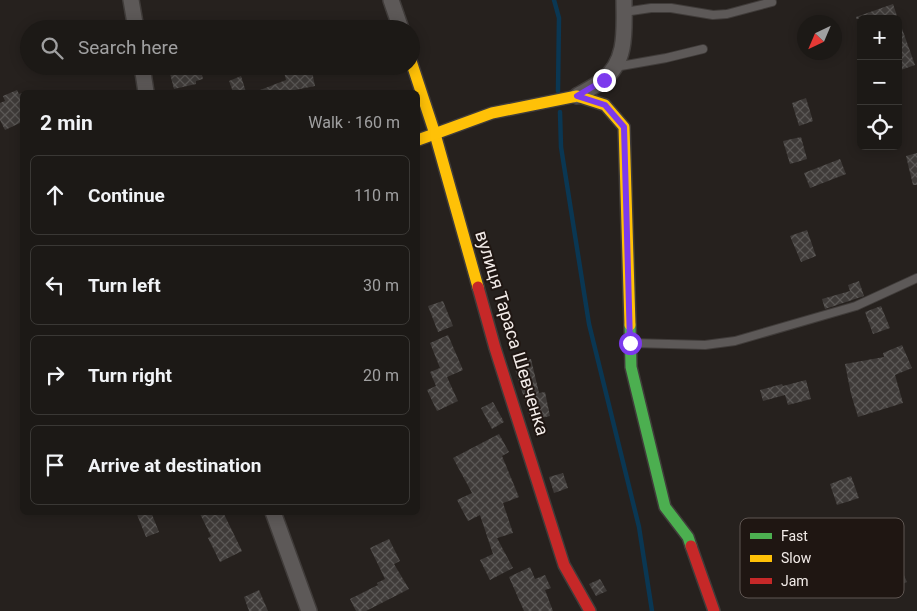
<!DOCTYPE html>
<meta charset="utf-8">
<style>
:root{--surface:#1c1916;--page:#292623;--text:#f1f3f6;--muted:#a0a0a1;--line:#3a3835}
body{margin:0;font-family:Roboto,sans-serif;background:var(--page);color:var(--text)}
.controls{position:absolute;right:15px;top:15px;display:grid;overflow:hidden;border-radius:8px;box-shadow:0 2px 12px #0003}
.controls button{width:45px;height:45px;display:grid;place-items:center;padding:0;border:0;border-bottom:1px solid var(--line);background:var(--surface);color:var(--text);font:25px sans-serif}
.compass{position:absolute;left:797px;top:15px;width:45px;height:45px;border-radius:50%;background:var(--surface);box-shadow:0 2px 12px #0003;rotate:224deg}
.stop{position:absolute;width:15px;height:15px;margin:-11px;border:4px solid #7c3aed;border-radius:50%;background:#fff}
.stop.end{background:#7c3aed;border-color:#fff;box-shadow:0 1px 5px #0008}
.list{margin:0;padding:0;list-style:none}
h2{display:flex;justify-content:space-between;align-items:center;height:65px;margin:0;padding:0 20px;font-size:21px}
h2 small{font-size:16px;font-weight:400;color:var(--muted)}
.list li{display:grid;grid-template-columns:32px 1fr auto;gap:15px;align-items:center;box-sizing:border-box;height:80px;margin:0 10px 10px;padding:0 10px;border:1px solid var(--line);border-radius:8px}
.list b{display:block;font-size:19px;white-space:nowrap}
.list em{font-size:16px;font-style:normal;color:var(--muted)}
.icon{flex:none;width:28px;height:28px;fill:none;stroke:currentColor;stroke-width:2;stroke-linecap:round;stroke-linejoin:round}
.map{position:relative;flex:none;width:917px;height:611px;overflow:hidden}
.search{position:absolute;background:var(--surface);box-shadow:0 2px 12px #0003;left:20px;top:20px;width:400px;height:55px;display:flex;align-items:center;gap:12px;box-sizing:border-box;padding:0 18px;border-radius:28px;color:var(--muted);font-size:19px}
.panel{position:absolute;background:var(--surface);box-shadow:0 2px 12px #0003;left:20px;top:90px;width:400px;height:425px;border-radius:8px}
.map>svg:first-child{display:block}
.lines{fill:none;stroke-linecap:round;stroke-linejoin:round}
.stream{stroke:#0a3753;stroke-width:4.5}
.building{fill:url(#building-cross-hatch)}
.lane-casing{stroke:#403c3a;stroke-width:10}
.street-casing{stroke:#403c3a;stroke-width:18}
.fast-casing{stroke:#403c3a;stroke-width:14}
.slow-casing{stroke:#403c3a;stroke-width:14}
.jam-casing{stroke:#403c3a;stroke-width:14}
.lane{stroke:#5d5958;stroke-width:8}
.street{stroke:#5d5958;stroke-width:15}
.fast{stroke:#4caf50;stroke-width:11}
.slow{stroke:#ffc107;stroke-width:11}
.jam{stroke:#c62828;stroke-width:11}
.route{stroke:#7c3aed;stroke-width:6}
.labels{text-anchor:middle;stroke-width:4;stroke-linejoin:round;paint-order:stroke}
.street-label{font-size:18px;fill:#f3ece9;stroke:#1f1612}
.key{fill:#1f1612;stroke:#5f5652;stroke-width:1}
.key-label{font-size:14px;fill:#f3ece9}
</style>
<div class="map">
<svg width="917" height="611" viewBox="0 0 917 611">
<defs>
<pattern id="building-cross-hatch" width="8" height="8" patternUnits="userSpaceOnUse" patternTransform="scale(1.25)"><rect width="8" height="8" fill="#3f3b39"/><path d="M0 0l8 8M0 8l8-8" fill="none" stroke="#5b5856"/></pattern>
</defs>
<rect width="100%" height="100%" fill="#26211e"/>
<g class="lines">
<!-- stream -->
<g class="stream">
<polyline points="554,0 559,18 558,91"/>
<polyline points="560,112 561,147 589,324 639,527 652,611"/>
</g>
</g>
<!-- building -->
<g class="building">
<polygon points="893,4 898,19 856,19 856,17"/>
<polygon points="898,23 900,23 915,65 898,71"/>
<polygon points="168,66 223,66 223,70 202,75 203,79 196,81 196,84 174,89"/>
<polygon points="293,66 311,66 315,86 285,92 255,92 286,80 283,68"/>
<polygon points="241,76 246,92 233,92 229,81"/>
<polygon points="17,90 19,94 22,93 22,122 5,130 0,120 0,103 5,101 3,96"/>
<polygon points="806,98 813,121 799,126 792,103"/>
<polygon points="801,137 807,159 790,164 783,141"/>
<polygon points="917,153 917,185 913,185 906,156"/>
<polygon points="840,159 846,174 810,188 804,173"/>
<polygon points="807,230 816,256 801,262 790,236"/>
<polygon points="859,281 864,296 825,309 822,299 850,291 848,285"/>
<polygon points="443,301 453,326 438,332 428,306"/>
<polygon points="881,306 890,328 873,334 865,312"/>
<polygon points="448,335 463,370 447,377 458,401 437,411 427,390 436,386 430,372 440,368 430,343"/>
<polygon points="902,345 912,368 895,375 903,403 858,417 851,394 845,364 884,357 883,353"/>
<polygon points="531,359 539,393 545,392 550,416 531,420 513,363"/>
<polygon points="806,380 811,399 788,405 785,395 763,401 760,390 782,384 783,386"/>
<polygon points="493,402 504,422 492,429 481,408"/>
<polygon points="499,434 509,452 502,456 519,497 503,503 513,533 497,538 513,568 490,580 480,560 493,554 480,515 468,521 457,500 472,493 453,458"/>
<polygon points="563,473 568,488 554,493 549,477"/>
<polygon points="851,476 859,498 837,505 830,484"/>
<polygon points="136,512 151,512 159,532 146,537"/>
<polygon points="199,512 223,512 242,551 220,562 208,538 211,536"/>
<polygon points="389,539 400,561 394,564 409,589 366,611 356,611 350,599 378,585 377,583 385,579 370,548"/>
<polygon points="530,567 535,579 545,575 551,588 545,590 553,611 524,611 509,577"/>
<polygon points="901,569 907,582 886,591 880,578"/>
<polygon points="600,579 607,591 596,596 589,584"/>
<polygon points="259,590 268,611 249,611 244,597"/>
</g>
<g class="lines">
<defs>
<g id="lane">
<polyline points="624,12 651,8 671,8 713,15 727,14 772,2"/>
<polyline points="615,67 666,58 703,49"/>
<polyline points="632,343 705,345 735,341 856,306 917,278"/>
</g>
<g id="street">
<polyline points="131,0 136,29"/>
<polyline points="391,0 401,29"/>
<polyline points="142,66 146,92"/>
<path d="M577,96C585,91 596,86 603,80C628,61 624,28 624,0"/>
<polyline points="273,512 309,611"/>
</g>
<polyline id="fast" points="630,325 631,367 665,507 688,537 691,546"/>
<g id="slow">
<polyline points="411,61 435,134 478,287"/>
<polyline points="418,140 492,113 577,96 605,105 624,127 630,325"/>
</g>
<g id="jam">
<polyline points="478,287 495,348 564,565 590,611"/>
<polyline points="691,546 714,611"/>
</g>
</defs>
<!-- lane casing -->
<use href="#lane" class="lane-casing"/>
<!-- street casing -->
<use href="#street" class="street-casing"/>
<!-- fast casing -->
<use href="#fast" class="fast-casing"/>
<!-- slow casing -->
<use href="#slow" class="slow-casing"/>
<!-- jam casing -->
<use href="#jam" class="jam-casing"/>
<!-- lane -->
<use href="#lane" class="lane"/>
<!-- street -->
<use href="#street" class="street"/>
<!-- fast -->
<use href="#fast" class="fast"/>
<!-- slow -->
<use href="#slow" class="slow"/>
<!-- jam -->
<use href="#jam" class="jam"/>
</g>
<g class="lines">
<!-- route -->
<polyline class="route" points="604,80 577,96 605,105 624,127 630,343"/>
</g>
<g class="labels">
<!-- street labels -->
<g class="street-label">
<text transform="translate(512 333) rotate(73)" y="6">вулиця Тараса Шевченка</text>
</g>
</g>
<!-- legend -->
<rect x="740" y="518" width="164" height="80" rx="8" class="key"/>
<rect x="750" y="533" width="22" height="6" fill="#4caf50"/>
<rect x="750" y="555" width="22" height="7" fill="#ffc107"/>
<rect x="750" y="578" width="22" height="6" fill="#c62828"/>
<g class="key-label">
<text x="781" y="541">Fast</text>
<text x="781" y="563">Slow</text>
<text x="781" y="586">Jam</text>
</g>
</svg>
<div class="controls">
<button>+</button>
<button>−</button>
<button><svg class="icon" aria-label="locate" viewBox="0 0 24 24"><circle cx="12" cy="12" r="6"/><path d="M12 2v4M12 18v4M2 12h4M18 12h4"/></svg></button>
</div>
<svg class="compass" viewBox="-18 -18 36 36"><path d="M0-13l5 13h-10z" fill="#e53935"/><path d="M0 13l5-13h-10z" fill="#a0a0a1"/></svg>
<div class="stop" style="left:630px;top:343px"></div>
<div class="stop end" style="left:604px;top:80px"></div>
<div class="search"><svg class="icon" aria-label="search" viewBox="0 0 24 24"><circle cx="10" cy="10" r="6"/><path d="M15 15l6 6"/></svg>Search here</div>
<section class="panel">
<h2>2 min<small>Walk · 160 m</small></h2>
<ul class="list">
<li><svg class="icon" aria-label="ahead" viewBox="0 0 24 24"><path d="M12 20V5M6 11l6-6 6 6"/></svg><div><b>Continue</b></div><em>110 m</em></li>
<li><svg class="icon" aria-label="left" viewBox="0 0 24 24"><path d="M17 20v-9H6M10 6l-5 5 5 5"/></svg><div><b>Turn left</b></div><em>30 m</em></li>
<li><svg class="icon" aria-label="right" viewBox="0 0 24 24"><path d="M7 20v-9h11M14 6l5 5-5 5"/></svg><div><b>Turn right</b></div><em>20 m</em></li>
<li><svg class="icon" aria-label="arrive" viewBox="0 0 24 24"><path d="M6 21V4h12l-3 4 3 4H6"/></svg><div><b>Arrive at destination</b></div></li>
</ul>
</section>
</div>
